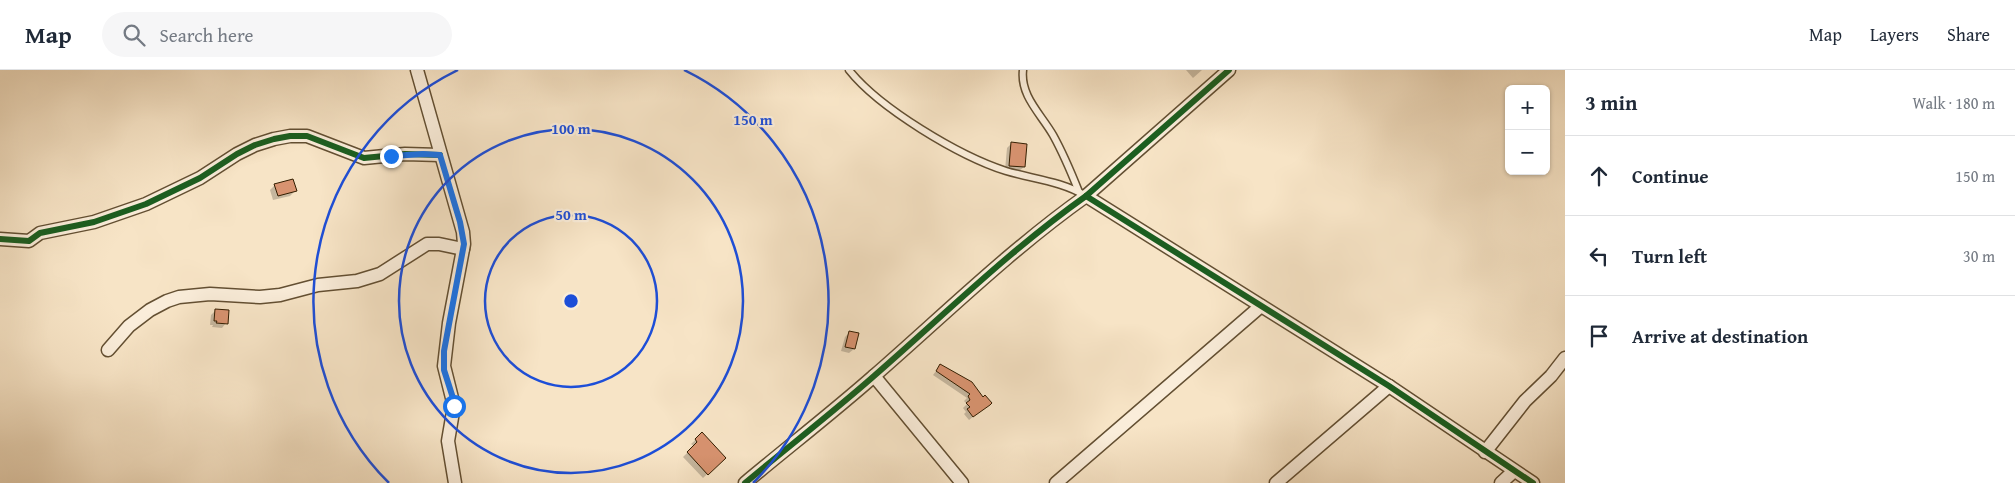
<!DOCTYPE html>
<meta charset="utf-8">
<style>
:root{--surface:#fff;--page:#f6f6f7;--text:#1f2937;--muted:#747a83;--line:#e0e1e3}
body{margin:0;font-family:"Gentium Book Plus",serif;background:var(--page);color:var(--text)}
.controls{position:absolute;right:15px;top:15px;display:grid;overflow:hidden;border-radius:8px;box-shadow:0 1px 4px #0004}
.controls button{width:45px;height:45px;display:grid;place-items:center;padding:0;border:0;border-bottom:1px solid var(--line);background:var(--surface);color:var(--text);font:25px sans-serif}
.stop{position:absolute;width:15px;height:15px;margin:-11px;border:4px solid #1a73e8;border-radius:50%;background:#fff}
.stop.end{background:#1a73e8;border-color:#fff;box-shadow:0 1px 5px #0008}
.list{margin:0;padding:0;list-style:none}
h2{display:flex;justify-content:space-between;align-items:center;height:65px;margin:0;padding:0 20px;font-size:21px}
h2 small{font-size:16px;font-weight:400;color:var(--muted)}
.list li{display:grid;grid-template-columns:32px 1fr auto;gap:15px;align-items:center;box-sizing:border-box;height:80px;padding:0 20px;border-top:1px solid var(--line)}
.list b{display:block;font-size:19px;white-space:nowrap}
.list em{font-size:16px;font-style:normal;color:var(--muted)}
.icon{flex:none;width:28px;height:28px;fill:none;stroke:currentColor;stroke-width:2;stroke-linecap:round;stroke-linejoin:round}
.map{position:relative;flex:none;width:1565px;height:413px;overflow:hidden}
header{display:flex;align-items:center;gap:30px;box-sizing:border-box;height:70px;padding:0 25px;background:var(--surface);border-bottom:1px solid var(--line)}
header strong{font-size:24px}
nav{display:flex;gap:28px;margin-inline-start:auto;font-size:18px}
.search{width:350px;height:45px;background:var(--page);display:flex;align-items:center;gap:12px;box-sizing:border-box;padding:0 18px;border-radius:28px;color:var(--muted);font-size:19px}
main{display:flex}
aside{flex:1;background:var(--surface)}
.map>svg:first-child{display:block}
.shadow{fill:#0003}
.building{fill:#d89370;stroke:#321d00}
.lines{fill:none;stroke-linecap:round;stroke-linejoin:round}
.lane-casing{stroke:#634f32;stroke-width:9}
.street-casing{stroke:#634f32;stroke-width:15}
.lane{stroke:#faedda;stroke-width:6}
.street{stroke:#faedda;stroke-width:12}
.cycleway-casing{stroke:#faedda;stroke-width:9}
.cycleway{stroke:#1b5e20;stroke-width:6}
.route{stroke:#1a73e8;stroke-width:6}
.ring{fill:none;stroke:#1d4ed8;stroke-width:2.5}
.centre{fill:#1d4ed8;stroke:#faedda;stroke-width:2.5}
.ring-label{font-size:15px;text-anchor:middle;font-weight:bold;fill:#1d4ed8;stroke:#faedda;stroke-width:4.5;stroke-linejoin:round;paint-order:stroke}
</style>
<header>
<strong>Map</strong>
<div class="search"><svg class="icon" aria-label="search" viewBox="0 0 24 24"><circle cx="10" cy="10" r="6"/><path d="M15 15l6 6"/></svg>Search here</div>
<nav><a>Map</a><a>Layers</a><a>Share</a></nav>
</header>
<main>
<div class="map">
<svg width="1565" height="413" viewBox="0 0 1565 413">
<rect width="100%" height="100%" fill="#f7e4c6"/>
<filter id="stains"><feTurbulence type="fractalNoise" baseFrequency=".004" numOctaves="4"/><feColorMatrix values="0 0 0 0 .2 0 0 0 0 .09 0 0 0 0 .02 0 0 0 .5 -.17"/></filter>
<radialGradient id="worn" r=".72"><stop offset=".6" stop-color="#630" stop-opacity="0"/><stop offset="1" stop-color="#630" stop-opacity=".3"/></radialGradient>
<!-- shadow -->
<g class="shadow">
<polygon points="1186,0 1202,0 1193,8"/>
<polygon points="1012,73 1024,97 1019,101 1005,100 1007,78"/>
<polygon points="275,115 295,121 290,126 273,130 270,120"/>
<polygon points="216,240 226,253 222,258 212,257 213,255 210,255 211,245"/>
<polygon points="850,262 854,279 849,283 841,281 845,267"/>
<polygon points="940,296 983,328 986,337 969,350 964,344 966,342 963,338 967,334 964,331 967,328 933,305"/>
<polygon points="702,364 724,388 703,408 683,387 694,376 691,374"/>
</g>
<!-- building -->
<g class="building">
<polygon points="1011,72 1027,74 1025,97 1009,96"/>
<polygon points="293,109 297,121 278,126 274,114"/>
<polygon points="215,239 229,240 228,254 216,253 217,251 214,251"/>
<polygon points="849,261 859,263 855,279 845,277"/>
<polygon points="940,294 972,312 983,327 985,325 992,333 990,335 973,347 967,339 970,337 966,333 970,330 968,326 970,324 936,301"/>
<polygon points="702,362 726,388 708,405 687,382 697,372 695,369"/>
</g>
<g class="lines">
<defs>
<g id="lane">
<path d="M849,0C879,38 959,86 1006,101C1033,109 1061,111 1086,126"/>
<path d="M1023,0C1020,26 1041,44 1053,65C1063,83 1071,102 1079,122"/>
</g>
<g id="street">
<polyline points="417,0 463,162 464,174 449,253 444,296 454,336 448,371 455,413"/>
<polyline points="1086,126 1389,316 1533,413"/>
<polyline points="0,169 29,171 40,163 94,152 146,134 200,108 237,84 255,75 274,69 290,66 307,66 364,88 405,84 440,85"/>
<polyline points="108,280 129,256 150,240 167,231 179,227 210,224 260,227 280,225 318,215 357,211 380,204 427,174 439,174 463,179"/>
<polyline points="874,306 962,413"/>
<polyline points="1485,382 1525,331 1551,306 1565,288"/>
<path d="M745,413C788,377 832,343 874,306C944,245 1010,180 1086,126L1229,0"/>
<polyline points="1056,413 1261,236"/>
<polyline points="1276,413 1389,316"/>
<polyline points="1501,413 1514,401"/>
</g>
</defs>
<!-- lane casing -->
<use href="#lane" class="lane-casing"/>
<!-- street casing -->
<use href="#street" class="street-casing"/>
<!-- lane -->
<use href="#lane" class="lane"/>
<!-- street -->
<use href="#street" class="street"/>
<defs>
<g id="cycleway">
<polyline points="1086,126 1389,316 1533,413"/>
<polyline points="0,169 29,171 40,163 94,152 146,134 200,108 237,84 255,75 274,69 290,66 307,66 364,88 405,84 440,85"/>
<path d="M745,413C788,377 832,343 874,306C944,245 1010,180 1086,126L1229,0"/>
</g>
</defs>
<!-- cycleway casing -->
<use href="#cycleway" class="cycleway-casing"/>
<!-- cycleway -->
<use href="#cycleway" class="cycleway"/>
</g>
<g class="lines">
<!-- route -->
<polyline class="route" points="391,86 423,84 440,85 460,152 464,174 444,281 444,300 453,328 454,336"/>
</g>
<!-- distance rings -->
<g class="ring">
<circle cx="571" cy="231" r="86"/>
<circle cx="571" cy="231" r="172"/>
<path d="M389 413A257 257 0 0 1 458 0M684 0A257 257 0 0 1 753 413"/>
</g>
<circle cx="571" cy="231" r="8" class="centre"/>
<g class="ring-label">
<text x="753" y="55">150 m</text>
<text x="571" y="64">100 m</text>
<text x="571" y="150">50 m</text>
</g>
<rect width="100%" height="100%" filter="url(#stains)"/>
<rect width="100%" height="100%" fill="url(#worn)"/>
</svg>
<div class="controls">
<button>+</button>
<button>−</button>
</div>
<div class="stop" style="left:454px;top:336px"></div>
<div class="stop end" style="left:391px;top:86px"></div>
</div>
<aside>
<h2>3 min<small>Walk · 180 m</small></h2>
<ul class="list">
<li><svg class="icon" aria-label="ahead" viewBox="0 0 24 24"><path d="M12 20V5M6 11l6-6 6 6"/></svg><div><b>Continue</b></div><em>150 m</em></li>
<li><svg class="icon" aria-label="left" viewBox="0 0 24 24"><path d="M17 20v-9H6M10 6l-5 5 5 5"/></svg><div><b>Turn left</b></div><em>30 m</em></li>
<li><svg class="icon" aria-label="arrive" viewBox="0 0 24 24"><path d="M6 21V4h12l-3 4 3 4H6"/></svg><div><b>Arrive at destination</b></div></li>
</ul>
</aside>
</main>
